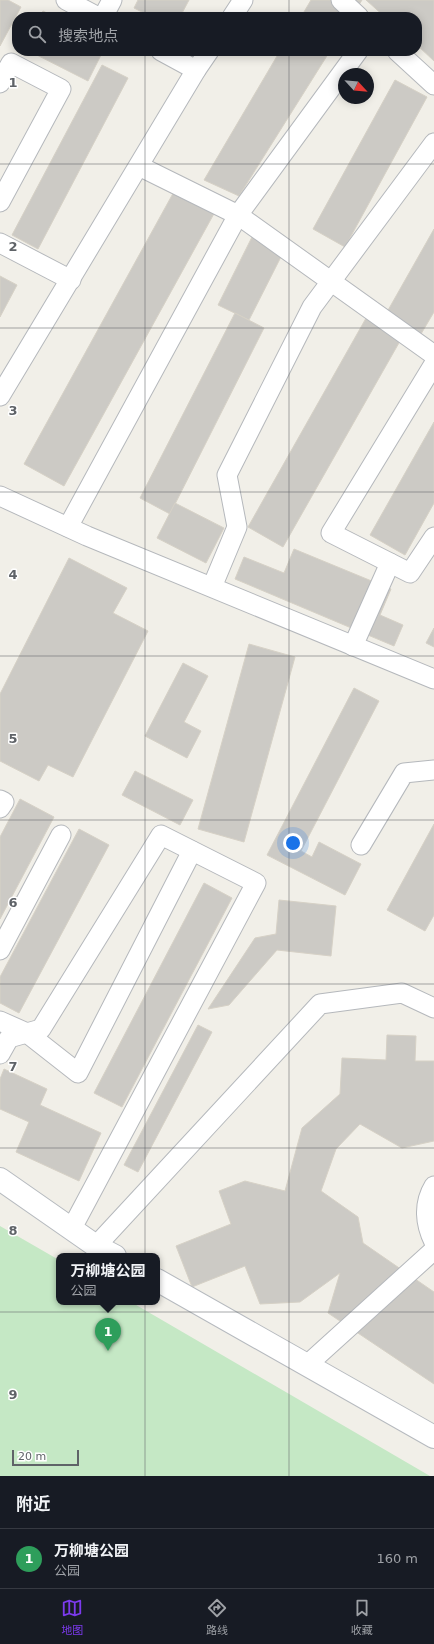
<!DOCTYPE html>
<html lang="zh">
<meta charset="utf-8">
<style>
:root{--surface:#171b24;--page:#20242c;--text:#f1f3f6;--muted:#9ea1a6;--line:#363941;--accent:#7c3aed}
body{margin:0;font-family:"DejaVu Sans","Noto Sans SC",sans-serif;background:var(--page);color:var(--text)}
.compass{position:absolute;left:338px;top:68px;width:36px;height:36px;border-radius:50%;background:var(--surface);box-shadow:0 2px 10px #0003;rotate:116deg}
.scale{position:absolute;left:12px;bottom:10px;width:67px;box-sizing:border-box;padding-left:4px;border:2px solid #5f6368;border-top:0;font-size:11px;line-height:14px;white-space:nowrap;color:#5f6368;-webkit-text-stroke:3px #fff;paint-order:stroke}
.you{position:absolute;left:293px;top:843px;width:14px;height:14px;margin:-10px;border:3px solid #fff;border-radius:50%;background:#1a73e8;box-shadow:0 0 0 6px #1a73e833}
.badge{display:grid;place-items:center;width:26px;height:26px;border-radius:50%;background:var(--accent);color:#fff;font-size:13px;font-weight:700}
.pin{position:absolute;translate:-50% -33px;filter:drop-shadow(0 1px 2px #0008)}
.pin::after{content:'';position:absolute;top:21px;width:14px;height:12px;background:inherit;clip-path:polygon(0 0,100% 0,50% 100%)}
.popup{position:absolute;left:56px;top:1253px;width:104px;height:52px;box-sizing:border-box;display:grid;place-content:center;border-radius:8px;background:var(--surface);filter:drop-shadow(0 1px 3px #0005);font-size:13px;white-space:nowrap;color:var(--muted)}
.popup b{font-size:15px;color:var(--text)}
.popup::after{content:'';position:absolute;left:50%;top:100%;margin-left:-8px;border:8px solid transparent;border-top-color:var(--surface)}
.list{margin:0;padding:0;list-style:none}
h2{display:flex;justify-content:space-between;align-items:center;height:52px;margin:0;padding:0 16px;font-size:17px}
h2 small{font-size:13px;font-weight:400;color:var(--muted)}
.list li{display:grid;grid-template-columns:26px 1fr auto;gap:12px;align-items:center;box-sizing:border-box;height:60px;padding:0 16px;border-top:1px solid var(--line)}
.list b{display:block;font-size:15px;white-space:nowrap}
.list p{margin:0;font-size:13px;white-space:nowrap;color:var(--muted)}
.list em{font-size:13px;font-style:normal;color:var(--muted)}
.icon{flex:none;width:22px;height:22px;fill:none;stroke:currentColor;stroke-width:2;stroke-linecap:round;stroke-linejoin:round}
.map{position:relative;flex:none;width:434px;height:1476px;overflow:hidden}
.search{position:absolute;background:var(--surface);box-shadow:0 2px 10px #0003;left:12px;right:12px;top:12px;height:44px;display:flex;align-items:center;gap:10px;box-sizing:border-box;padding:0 14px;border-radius:16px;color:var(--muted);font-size:15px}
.sheet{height:112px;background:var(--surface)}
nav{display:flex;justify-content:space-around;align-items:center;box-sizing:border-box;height:56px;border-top:1px solid var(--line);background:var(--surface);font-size:11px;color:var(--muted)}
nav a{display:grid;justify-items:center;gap:2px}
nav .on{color:var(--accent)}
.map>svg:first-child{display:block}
.green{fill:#c5e8c5}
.building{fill:#cccac5;stroke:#d6d1c6}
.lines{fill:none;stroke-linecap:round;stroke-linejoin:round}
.street-casing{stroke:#b5b8bc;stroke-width:21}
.secondary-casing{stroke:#b6babf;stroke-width:24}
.street{stroke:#fff;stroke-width:19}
.secondary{stroke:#fff;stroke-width:22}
.grid{fill:none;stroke:#5f6368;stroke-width:1;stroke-opacity:0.55}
.grid-label{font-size:13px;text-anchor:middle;font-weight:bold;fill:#5f6368;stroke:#fff;stroke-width:3;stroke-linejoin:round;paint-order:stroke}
</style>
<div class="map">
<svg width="434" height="1476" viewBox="0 0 434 1476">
<rect width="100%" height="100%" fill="#f1efe8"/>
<!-- green -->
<polygon class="green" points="0,1226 59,1260 59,1302 131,1302 430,1476 0,1476"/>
<!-- building -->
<g class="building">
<polygon points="0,0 8,0 21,7 0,46"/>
<polygon points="138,0 189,0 180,17 152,17 134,8"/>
<polygon points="311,0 362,0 351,17 301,17"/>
<polygon points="366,0 434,0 434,61 417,45 417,17 385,17"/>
<polygon points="43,11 55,17 39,17"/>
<polygon points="29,51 103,51 88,81"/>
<polygon points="280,51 330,51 239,196 204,180"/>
<polygon points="102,65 128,78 38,249 12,235"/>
<polygon points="395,80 427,97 345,247 313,229"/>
<polygon points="176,188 216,210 64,486 24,464"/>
<polygon points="258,225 289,241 249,320 218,305"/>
<polygon points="434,229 434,312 421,334 408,327 283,547 248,527 374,304 387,312"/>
<polygon points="0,276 17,285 0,317"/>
<polygon points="235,313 264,328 170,514 140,498"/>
<polygon points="434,422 434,503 405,555 370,535"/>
<polygon points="175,503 224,528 206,563 157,538"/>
<polygon points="294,549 391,589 380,615 403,625 394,646 235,579 244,557 284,573"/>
<polygon points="69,558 127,588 113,613 148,631 73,777 48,765 39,781 0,761 0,694"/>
<polygon points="434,628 434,647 426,643"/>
<polygon points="249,644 295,657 244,842 198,829"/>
<polygon points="183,663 208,676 184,722 201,731 187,758 145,736"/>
<polygon points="354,688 379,701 301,851 312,857 319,842 361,864 345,895 267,855"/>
<polygon points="135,771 193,800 180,825 122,795"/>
<polygon points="20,799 54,817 0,919 0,837"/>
<polygon points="434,824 434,915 425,931 387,910"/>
<polygon points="79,829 109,845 19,1013 0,1003 0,977"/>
<polygon points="204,883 232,898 122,1107 94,1093"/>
<polygon points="279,900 336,906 331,956 277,950 229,1005 208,1009 255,938 276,934"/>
<polygon points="198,1025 212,1032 138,1172 124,1165"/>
<polygon points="387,1035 416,1036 415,1061 434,1061 434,1141 402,1148 360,1124 336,1149 321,1191 358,1217 363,1243 434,1292 434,1384 328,1313 340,1273 300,1302 260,1304 245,1266 192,1287 176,1246 231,1224 219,1191 245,1181 285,1191 302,1128 340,1094 342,1058 386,1060"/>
<polygon points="4,1069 47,1089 40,1105 101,1133 79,1181 16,1152 29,1122 0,1109 0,1079"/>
</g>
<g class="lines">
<defs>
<g id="street">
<polyline points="66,0 98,17"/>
<polyline points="341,0 359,17"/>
<polyline points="103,17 112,0"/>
<polyline points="232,17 243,0"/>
<polyline points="161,51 196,70"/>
<polyline points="397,51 434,85"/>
<polyline points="0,83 11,63 61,89 0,202"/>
<polyline points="139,166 238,215 434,355"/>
<polyline points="0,243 71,280"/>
<polyline points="434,364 331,533 410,573 434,537"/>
<polyline points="0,396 196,70 209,51"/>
<polyline points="0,496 87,536 434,679"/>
<polyline points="68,527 238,215 358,51"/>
<polyline points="212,587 237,527 227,475 312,307 434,143"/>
<polyline points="353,646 390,563"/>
<polyline points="0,800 4,802 0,808"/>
<polyline points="361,845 404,773 434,770"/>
<polyline points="0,950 61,835"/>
<polyline points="0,1021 27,1033 78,1073 192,851"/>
<polyline points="0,1054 9,1038 41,1029 161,835 256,883 72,1228"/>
<path d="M434,1186C423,1204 425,1224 434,1242"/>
<polyline points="96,1246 320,1004 402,993 434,1008"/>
<polyline points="307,1365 434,1250"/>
</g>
<g id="secondary">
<polyline points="0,1179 96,1246 115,1256"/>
<polyline points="157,1280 434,1437"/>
</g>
</defs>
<!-- street casing -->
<use href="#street" class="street-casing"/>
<!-- secondary casing -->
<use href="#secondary" class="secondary-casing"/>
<!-- street -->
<use href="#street" class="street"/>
<!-- secondary -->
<use href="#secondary" class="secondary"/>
</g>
<!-- grid -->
<path class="grid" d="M145,0V17M289,0V17M145,51V1476M289,51V1476M0,164H434M0,328H434M0,492H434M0,656H434M0,820H434M0,984H434M0,1148H434M0,1312H434"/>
<g class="grid-label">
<text x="13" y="87">1</text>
<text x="13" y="251">2</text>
<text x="13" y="415">3</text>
<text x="13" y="579">4</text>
<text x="13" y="743">5</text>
<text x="13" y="907">6</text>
<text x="13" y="1071">7</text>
<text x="13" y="1235">8</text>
<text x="13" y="1399">9</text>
</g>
</svg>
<svg class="compass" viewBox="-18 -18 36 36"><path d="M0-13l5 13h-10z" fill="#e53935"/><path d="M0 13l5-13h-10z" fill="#9ea1a6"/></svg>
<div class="scale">20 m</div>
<div class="you"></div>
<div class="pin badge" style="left:108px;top:1351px;background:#2e9e5b">1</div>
<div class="popup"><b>万柳塘公园</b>公园</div>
<div class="search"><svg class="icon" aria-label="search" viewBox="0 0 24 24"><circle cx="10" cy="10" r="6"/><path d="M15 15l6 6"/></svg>搜索地点</div>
</div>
<section class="sheet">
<h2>附近<small></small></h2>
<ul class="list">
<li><span class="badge" style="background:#2e9e5b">1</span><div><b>万柳塘公园</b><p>公园</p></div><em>160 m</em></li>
</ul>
</section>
<nav>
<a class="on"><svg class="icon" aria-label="map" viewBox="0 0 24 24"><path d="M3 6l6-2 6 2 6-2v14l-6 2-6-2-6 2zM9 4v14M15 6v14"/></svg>地图</a>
<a><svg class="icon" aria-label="directions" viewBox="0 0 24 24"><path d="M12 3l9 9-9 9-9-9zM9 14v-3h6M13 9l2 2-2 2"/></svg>路线</a>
<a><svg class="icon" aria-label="saved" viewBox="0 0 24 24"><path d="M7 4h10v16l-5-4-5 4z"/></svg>收藏</a>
</nav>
